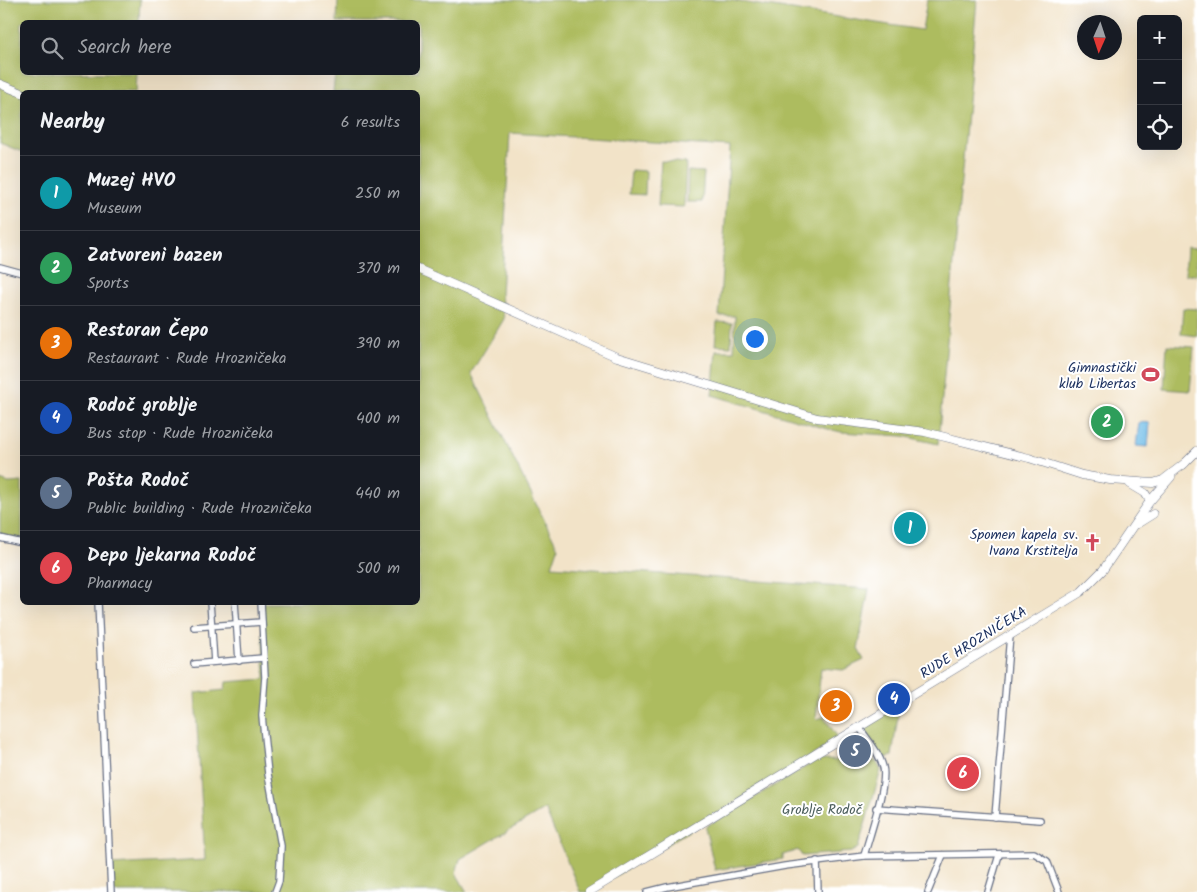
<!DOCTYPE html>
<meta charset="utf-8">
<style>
:root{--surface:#171b24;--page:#20242c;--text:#f1f3f6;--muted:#9ea1a6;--line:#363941;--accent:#0b8043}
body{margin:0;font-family:Kalam,sans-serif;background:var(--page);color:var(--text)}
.controls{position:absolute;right:15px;top:15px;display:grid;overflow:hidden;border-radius:8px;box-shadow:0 5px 20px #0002}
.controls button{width:45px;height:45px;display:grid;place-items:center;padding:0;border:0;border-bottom:1px solid var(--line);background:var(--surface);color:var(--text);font:25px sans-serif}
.compass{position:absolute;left:1077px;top:15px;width:45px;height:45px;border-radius:50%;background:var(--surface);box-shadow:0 5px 20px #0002;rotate:183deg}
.you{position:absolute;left:754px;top:338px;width:18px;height:18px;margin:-12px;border:4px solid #fff;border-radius:50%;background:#1a73e8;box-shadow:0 0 0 8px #1a73e833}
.badge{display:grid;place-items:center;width:32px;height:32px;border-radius:50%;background:var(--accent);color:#fff;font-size:16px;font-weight:700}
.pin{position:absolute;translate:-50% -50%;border:2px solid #fff;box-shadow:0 1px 5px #0006}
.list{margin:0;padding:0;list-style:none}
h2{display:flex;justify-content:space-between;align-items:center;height:65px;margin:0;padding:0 20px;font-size:21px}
h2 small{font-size:16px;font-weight:400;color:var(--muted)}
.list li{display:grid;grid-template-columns:32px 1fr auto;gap:15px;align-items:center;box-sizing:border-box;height:75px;padding:0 20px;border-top:1px solid var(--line)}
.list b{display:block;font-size:19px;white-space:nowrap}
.list p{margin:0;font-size:16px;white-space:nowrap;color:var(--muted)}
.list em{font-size:16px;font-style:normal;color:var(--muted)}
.icon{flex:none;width:28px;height:28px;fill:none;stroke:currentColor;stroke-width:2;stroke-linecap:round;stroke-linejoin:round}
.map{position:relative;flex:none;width:1197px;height:892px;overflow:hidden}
.search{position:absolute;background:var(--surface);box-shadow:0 5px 20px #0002;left:20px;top:20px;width:400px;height:55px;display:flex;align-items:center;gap:12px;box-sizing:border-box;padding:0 18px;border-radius:8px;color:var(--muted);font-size:19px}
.panel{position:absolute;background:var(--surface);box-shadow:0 5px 20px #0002;left:20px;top:90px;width:400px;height:515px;border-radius:8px}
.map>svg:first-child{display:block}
.green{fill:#adbc5f;stroke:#64765e}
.water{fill:#6dbbe7;stroke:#4475a2}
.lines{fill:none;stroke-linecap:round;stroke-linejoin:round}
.street-casing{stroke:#666e83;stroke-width:8}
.secondary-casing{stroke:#666e83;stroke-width:9}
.street{stroke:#fff;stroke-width:5.5}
.secondary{stroke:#fff;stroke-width:8}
.labels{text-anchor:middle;stroke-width:4;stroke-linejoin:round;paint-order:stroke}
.poi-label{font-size:14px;fill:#1b2f5e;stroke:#fff;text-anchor:end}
.street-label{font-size:14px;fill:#1b2f5e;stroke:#fff}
.park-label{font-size:14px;fill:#4e605e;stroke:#fff}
</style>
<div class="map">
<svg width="1197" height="892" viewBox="0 0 1197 892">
<rect width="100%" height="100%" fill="#fff"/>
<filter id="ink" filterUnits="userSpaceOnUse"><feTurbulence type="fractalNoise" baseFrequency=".02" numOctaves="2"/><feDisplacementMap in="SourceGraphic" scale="10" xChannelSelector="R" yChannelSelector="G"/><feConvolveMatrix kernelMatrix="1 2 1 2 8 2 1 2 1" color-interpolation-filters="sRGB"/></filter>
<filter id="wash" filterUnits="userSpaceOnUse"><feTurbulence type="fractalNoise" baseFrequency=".0096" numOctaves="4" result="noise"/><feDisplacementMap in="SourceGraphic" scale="20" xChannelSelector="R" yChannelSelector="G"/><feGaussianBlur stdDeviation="1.12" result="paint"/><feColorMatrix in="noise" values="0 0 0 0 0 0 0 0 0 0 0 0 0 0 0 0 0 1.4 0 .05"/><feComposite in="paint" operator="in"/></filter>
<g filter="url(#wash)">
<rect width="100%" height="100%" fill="#f2e3c8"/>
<!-- green -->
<g class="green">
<polygon points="0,0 140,0 139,22 22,22 22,72 137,73 136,92 22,92 22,152 0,143"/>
<polygon points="338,0 728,0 922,30 927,0 977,0 938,444 903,436 841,432 824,428 712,395 716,351 734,351 735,316 719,316 730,147 510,133 501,295 504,319 471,373 558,548 552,566 869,589 858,649 864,660 843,670 821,668 816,719 824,717 839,739 589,892 580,892 545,809 460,859 456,873 467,892 111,892 109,865 205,860 195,693 225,690 226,682 265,679 261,603 418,602 418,92 333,92 335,73 418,72 418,22 337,22"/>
<polygon points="661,161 686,163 684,207 658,206"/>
<polygon points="631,170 646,171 645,195 629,194"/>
<polygon points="688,171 704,172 702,202 687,202"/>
<polygon points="1187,248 1197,249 1197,275 1185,274"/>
<polygon points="1183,308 1197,309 1197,336 1181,334"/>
<polygon points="717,322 732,323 731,346 715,345"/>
<polygon points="1167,345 1194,347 1190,391 1164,389"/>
<polygon points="0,480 9,483 22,482 22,543 0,538"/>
<polygon points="895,705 899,708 892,756 880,760 859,727"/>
<polygon points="817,760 876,761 881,770 858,848 851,852 802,856 798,850 783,855 783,859 715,870 705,827"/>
</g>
<!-- water -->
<polygon class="water" points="1139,422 1150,423 1148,447 1136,446"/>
</g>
<g filter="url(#ink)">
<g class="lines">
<defs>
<g id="street">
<polyline points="0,267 22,273"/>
<polyline points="0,538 22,543"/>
<polyline points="98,602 111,892"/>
<polyline points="210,602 214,662"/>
<polyline points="235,602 239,661"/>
<polyline points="261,602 265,677 262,716 268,774 281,846 279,881 275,892"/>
<polyline points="194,627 262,622"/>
<polyline points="194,664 263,658"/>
<path d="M859,727C867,739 879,752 883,767C888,783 869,837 864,856"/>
<polyline points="876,808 1040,820"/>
<polyline points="995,817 1010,635"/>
<polyline points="817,861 818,892"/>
<polyline points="647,892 667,887 785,866 864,856 1034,853 1047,861 1059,892"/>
<polyline points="928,892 943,855"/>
<polyline points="988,892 999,855"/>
</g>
<g id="secondary">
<polyline points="0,84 22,93"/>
<polyline points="418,269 617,357 817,418 925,432 1029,458 1082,475 1110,480 1153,483 1163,480 1185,463"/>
<polyline points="1183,465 1197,451"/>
<polyline points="1130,484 1145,493 1150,501"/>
<polyline points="1137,524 1153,514"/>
<polyline points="589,892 1081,592 1103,570 1150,501 1171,477"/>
</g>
</defs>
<!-- street casing -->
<use href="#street" class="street-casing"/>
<!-- secondary casing -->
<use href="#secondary" class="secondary-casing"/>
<!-- street -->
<use href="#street" class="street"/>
<!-- secondary -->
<use href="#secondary" class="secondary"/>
</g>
</g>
<!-- icons -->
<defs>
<symbol id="stadium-bare" viewBox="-9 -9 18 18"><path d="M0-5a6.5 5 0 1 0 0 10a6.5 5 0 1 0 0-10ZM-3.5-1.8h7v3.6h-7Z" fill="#d1495b" stroke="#fff" stroke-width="2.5" paint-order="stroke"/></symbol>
<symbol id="church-bare" viewBox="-9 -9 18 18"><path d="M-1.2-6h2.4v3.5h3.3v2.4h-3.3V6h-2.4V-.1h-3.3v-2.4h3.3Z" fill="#d1495b" stroke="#fff" stroke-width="2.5" paint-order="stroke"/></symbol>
</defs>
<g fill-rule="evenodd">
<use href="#stadium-bare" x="1138" y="362" width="25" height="25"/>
<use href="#church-bare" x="1080" y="530" width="25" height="25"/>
</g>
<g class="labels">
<!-- poi labels -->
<g class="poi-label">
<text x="1136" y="372">Gimnastički<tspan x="1136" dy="16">klub Libertas</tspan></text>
<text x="1078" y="539">Spomen kapela sv.<tspan x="1078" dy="16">Ivana Krstitelja</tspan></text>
</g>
<!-- street labels -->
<g class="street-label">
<text transform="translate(973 642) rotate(-32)" y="5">RUDE HROZNIČEKA</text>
</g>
<!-- park labels -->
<g class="park-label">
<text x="822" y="814">Groblje Rodoč</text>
</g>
</g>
</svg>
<div class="controls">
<button>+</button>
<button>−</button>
<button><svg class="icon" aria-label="locate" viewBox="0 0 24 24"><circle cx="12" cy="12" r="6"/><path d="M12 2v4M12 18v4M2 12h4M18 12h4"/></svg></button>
</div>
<svg class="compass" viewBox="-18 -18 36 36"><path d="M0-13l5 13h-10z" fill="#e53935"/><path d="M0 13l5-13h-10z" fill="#9ea1a6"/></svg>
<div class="you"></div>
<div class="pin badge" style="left:910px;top:528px;background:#0f9aa8">1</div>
<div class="pin badge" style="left:1107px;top:422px;background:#2e9e5b">2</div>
<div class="pin badge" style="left:836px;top:706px;background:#e8710a">3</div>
<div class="pin badge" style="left:894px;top:699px;background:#1a4fb4">4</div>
<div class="pin badge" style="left:855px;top:751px;background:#5c6f8a">5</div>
<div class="pin badge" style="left:963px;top:773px;background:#e0444e">6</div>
<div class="search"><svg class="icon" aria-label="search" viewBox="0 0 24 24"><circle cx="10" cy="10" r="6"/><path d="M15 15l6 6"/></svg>Search here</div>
<section class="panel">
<h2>Nearby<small>6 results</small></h2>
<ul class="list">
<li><span class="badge" style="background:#0f9aa8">1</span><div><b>Muzej HVO</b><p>Museum</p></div><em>250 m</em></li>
<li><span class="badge" style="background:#2e9e5b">2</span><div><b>Zatvoreni bazen</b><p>Sports</p></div><em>370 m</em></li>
<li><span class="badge" style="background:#e8710a">3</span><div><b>Restoran Čepo</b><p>Restaurant · Rude Hrozničeka</p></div><em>390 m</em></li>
<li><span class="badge" style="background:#1a4fb4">4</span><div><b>Rodoč groblje</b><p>Bus stop · Rude Hrozničeka</p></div><em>400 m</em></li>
<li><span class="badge" style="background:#5c6f8a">5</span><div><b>Pošta Rodoč</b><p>Public building · Rude Hrozničeka</p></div><em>440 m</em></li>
<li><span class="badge" style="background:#e0444e">6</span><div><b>Depo ljekarna Rodoč</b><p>Pharmacy</p></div><em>500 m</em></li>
</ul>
</section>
</div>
